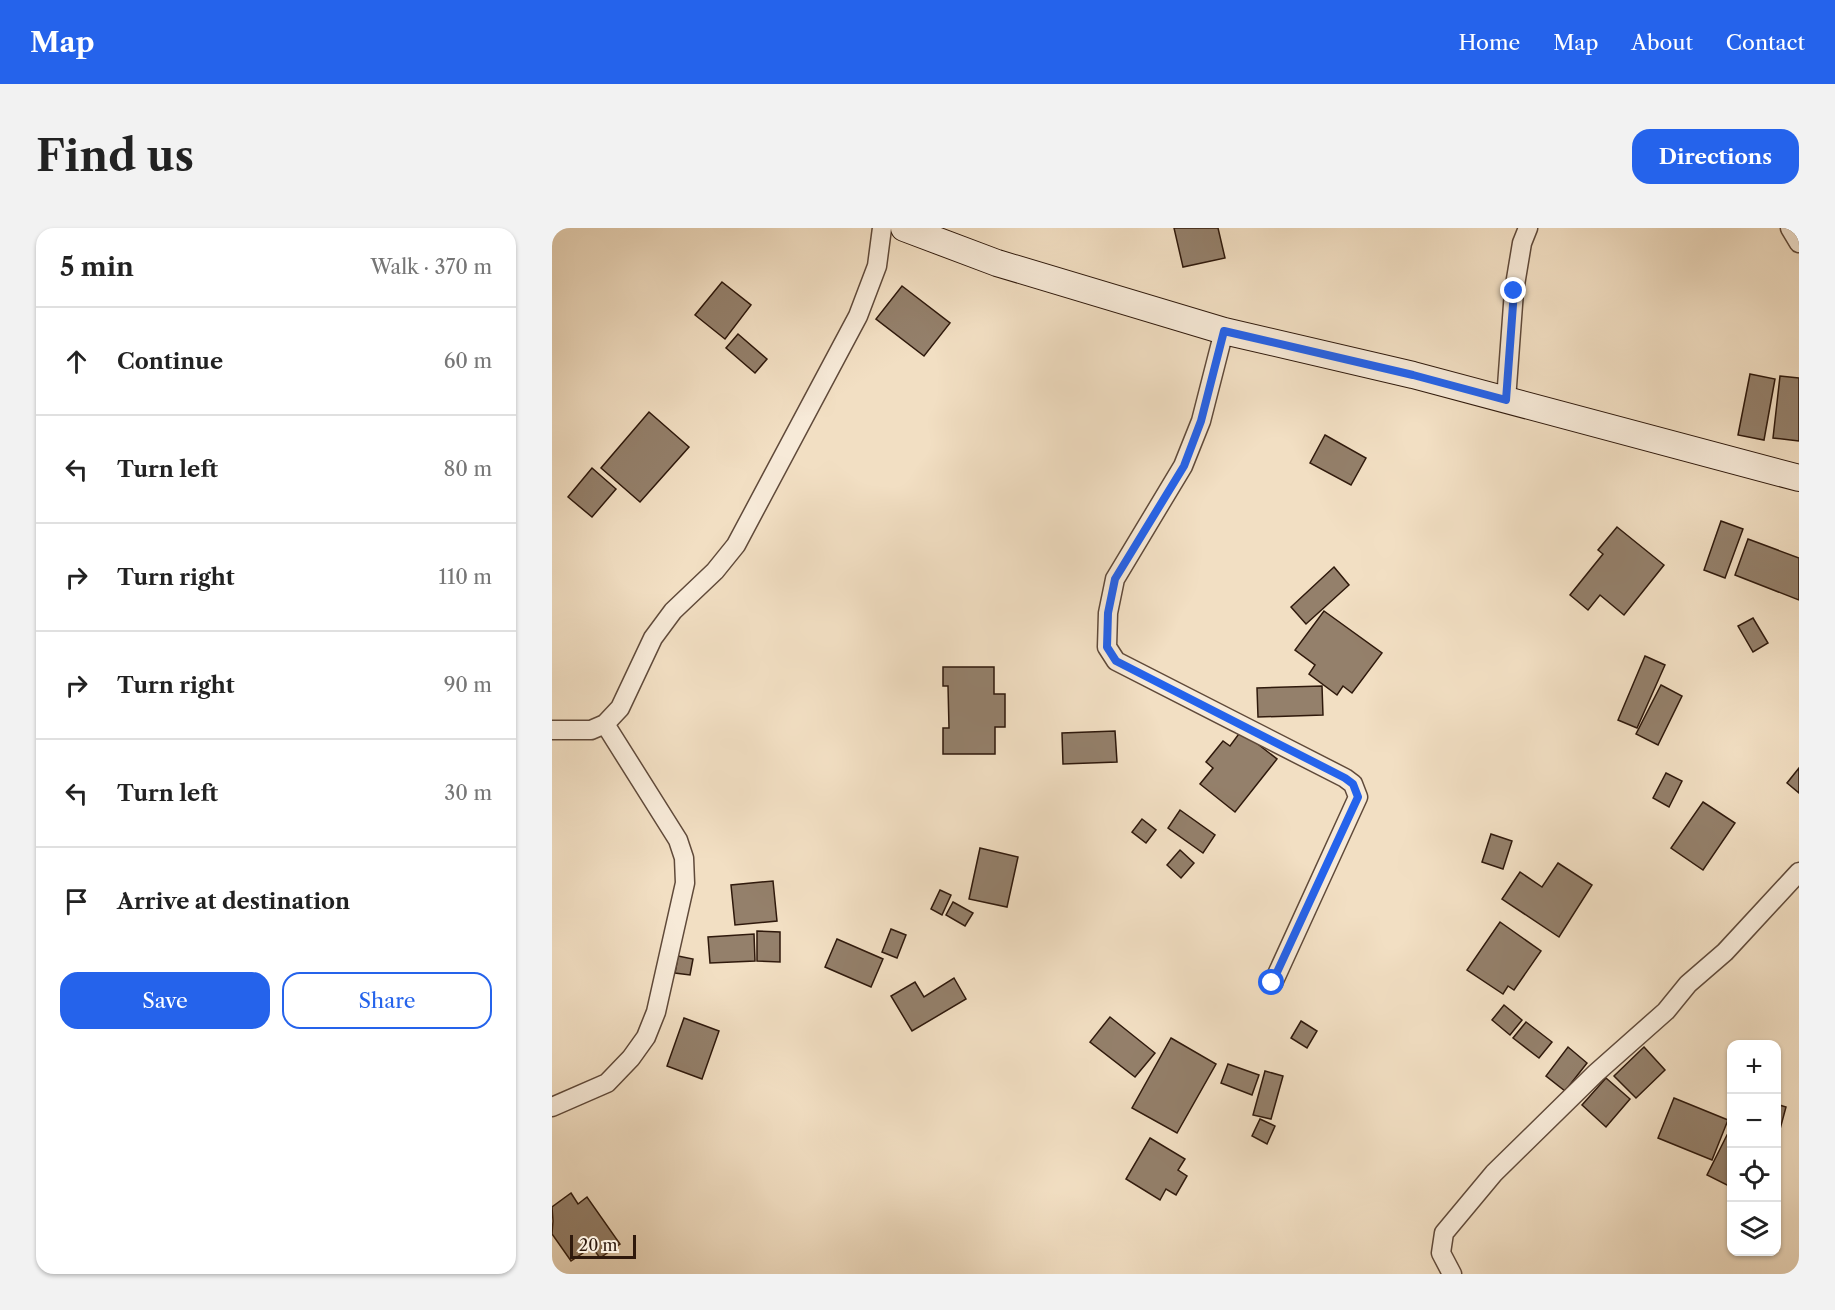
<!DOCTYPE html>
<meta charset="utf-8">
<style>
:root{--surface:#fff;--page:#f2f2f2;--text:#222;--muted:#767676;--line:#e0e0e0;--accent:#2563eb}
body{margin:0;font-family:"Libre Caslon Text",serif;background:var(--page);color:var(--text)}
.controls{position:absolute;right:18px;bottom:18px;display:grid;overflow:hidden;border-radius:12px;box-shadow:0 2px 4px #0004}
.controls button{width:54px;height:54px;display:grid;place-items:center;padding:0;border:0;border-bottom:2px solid var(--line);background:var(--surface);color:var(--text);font:30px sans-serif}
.scale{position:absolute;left:18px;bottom:15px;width:66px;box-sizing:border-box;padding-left:6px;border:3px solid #2f190c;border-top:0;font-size:16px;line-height:21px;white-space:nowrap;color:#2f190c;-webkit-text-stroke:4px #f7ead8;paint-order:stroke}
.stop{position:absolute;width:18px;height:18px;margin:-14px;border:4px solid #2563eb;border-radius:50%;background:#fff}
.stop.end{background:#2563eb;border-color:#fff;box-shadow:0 2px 6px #0008}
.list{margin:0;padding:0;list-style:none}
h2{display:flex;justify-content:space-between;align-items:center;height:78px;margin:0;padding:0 24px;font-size:26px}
h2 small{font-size:20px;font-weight:400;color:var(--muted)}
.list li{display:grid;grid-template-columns:39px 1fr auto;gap:18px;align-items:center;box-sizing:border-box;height:108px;padding:0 24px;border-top:2px solid var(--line)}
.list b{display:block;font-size:22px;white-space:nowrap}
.list em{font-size:20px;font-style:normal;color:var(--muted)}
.actions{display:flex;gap:12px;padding:18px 24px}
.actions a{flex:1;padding:14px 0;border:2px solid var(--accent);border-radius:18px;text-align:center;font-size:21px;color:var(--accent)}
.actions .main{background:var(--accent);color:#fff}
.icon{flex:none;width:33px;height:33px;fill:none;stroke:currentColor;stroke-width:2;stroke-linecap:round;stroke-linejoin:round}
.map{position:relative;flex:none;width:1247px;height:1046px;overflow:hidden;border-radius:18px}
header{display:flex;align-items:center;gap:36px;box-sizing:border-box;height:84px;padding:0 30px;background:var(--accent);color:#fff}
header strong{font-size:28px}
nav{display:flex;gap:33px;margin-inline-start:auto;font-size:21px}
.intro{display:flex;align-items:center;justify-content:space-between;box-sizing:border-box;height:144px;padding:0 36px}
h1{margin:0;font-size:42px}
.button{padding:15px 27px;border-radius:18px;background:var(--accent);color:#fff;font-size:21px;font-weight:700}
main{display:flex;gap:36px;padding:0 36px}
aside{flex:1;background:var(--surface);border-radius:18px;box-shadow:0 2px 4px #0004}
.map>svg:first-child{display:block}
.building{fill:#94806b;stroke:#2f190c;stroke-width:1.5}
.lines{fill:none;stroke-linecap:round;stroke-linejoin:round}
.street-casing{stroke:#604a3a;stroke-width:21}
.secondary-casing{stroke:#2f190c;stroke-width:28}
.street{stroke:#f7ead8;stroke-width:18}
.secondary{stroke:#f7ead8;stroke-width:26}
.route{stroke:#2563eb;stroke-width:8}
</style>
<header>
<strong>Map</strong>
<nav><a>Home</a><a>Map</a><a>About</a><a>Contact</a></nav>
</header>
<div class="intro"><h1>Find us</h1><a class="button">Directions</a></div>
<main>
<aside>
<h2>5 min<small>Walk · 370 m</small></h2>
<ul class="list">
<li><svg class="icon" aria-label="ahead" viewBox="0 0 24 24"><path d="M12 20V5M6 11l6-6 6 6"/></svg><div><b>Continue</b></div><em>60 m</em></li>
<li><svg class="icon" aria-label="left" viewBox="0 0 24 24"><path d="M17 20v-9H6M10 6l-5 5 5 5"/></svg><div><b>Turn left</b></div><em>80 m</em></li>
<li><svg class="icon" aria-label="right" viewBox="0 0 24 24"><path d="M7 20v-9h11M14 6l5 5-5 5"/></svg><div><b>Turn right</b></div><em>110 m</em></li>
<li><svg class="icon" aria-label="right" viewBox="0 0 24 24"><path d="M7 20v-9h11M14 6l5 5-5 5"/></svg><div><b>Turn right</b></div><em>90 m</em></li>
<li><svg class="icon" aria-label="left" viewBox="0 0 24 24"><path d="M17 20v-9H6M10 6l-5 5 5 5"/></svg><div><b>Turn left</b></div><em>30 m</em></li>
<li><svg class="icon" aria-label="arrive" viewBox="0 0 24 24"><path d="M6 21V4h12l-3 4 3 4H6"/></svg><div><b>Arrive at destination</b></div></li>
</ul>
<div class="actions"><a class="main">Save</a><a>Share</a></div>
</aside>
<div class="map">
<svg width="1247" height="1046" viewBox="0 0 1247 1046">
<rect width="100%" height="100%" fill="#f2dfc3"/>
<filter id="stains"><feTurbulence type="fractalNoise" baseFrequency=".00333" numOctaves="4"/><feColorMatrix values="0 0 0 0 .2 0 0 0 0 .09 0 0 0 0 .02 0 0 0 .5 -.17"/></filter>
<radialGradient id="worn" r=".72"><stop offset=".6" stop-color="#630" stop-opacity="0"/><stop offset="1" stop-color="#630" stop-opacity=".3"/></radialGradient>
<!-- building -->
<g class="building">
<polygon points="622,0 666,0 673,30 631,39"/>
<polygon points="170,54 199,77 173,111 143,87"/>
<polygon points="350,58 398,95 372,128 324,91"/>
<polygon points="186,106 215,131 203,145 174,120"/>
<polygon points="1198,146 1223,151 1212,212 1186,207"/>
<polygon points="1228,148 1247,150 1247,213 1221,210"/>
<polygon points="97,184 137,219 88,274 49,240"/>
<polygon points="773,207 814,230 799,257 758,235"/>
<polygon points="40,240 64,261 40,289 16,269"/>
<polygon points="1169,293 1191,301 1173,350 1152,342"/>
<polygon points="1065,299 1112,337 1072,387 1048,367 1036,382 1018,367 1051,326 1046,322"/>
<polygon points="1196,311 1247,330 1247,372 1183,347"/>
<polygon points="782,339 797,357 754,396 739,379"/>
<polygon points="772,383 830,425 800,465 791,458 785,467 757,446 763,437 743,422"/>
<polygon points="1201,390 1216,415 1201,424 1186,398"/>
<polygon points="1093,428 1113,437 1085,500 1066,492"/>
<polygon points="391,439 442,439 442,466 453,466 453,499 443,499 443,526 391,526 391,500 397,500 396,458 391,458"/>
<polygon points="1109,457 1130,468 1106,517 1084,506"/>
<polygon points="770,458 771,487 706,489 705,460"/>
<polygon points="563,503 565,534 511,536 510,505"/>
<polygon points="689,503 725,531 683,584 648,556 661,540 654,534 671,513 678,518"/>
<polygon points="1247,540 1247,565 1235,555"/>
<polygon points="1114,545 1130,553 1117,579 1101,570"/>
<polygon points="1151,574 1183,595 1151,642 1119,620"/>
<polygon points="628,582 663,607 651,625 616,600"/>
<polygon points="590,591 604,602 594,615 580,604"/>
<polygon points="939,606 960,613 951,641 930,634"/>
<polygon points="428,620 466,629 455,679 417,671"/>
<polygon points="628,622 642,635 629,650 615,637"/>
<polygon points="1006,635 1040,657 1007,709 950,671 968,644 990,659"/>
<polygon points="221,653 225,693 183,697 179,657"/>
<polygon points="388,662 399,667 390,687 379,681"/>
<polygon points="401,674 421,685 413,698 394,687"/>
<polygon points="948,694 989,723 962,762 956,758 951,766 915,742"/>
<polygon points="339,701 354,707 345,730 330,724"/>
<polygon points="205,703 228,704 228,734 205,733"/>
<polygon points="202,706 203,733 158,735 156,709"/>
<polygon points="285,711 331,731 319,759 273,739"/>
<polygon points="126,728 141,731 138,747 123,745"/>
<polygon points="402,750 414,771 360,803 339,768 363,754 372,769"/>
<polygon points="952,777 970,792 958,807 940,792"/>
<polygon points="558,789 603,825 583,849 538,814"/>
<polygon points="132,790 167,803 150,851 115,838"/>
<polygon points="749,793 765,803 755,820 739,810"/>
<polygon points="974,794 1000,814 987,830 961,810"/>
<polygon points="619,810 664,836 625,905 580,880"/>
<polygon points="1016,819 1035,835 1013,863 994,848"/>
<polygon points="1092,819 1113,842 1084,870 1062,848"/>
<polygon points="676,836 707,847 700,867 669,855"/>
<polygon points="713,843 731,848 719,891 701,887"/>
<polygon points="1054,850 1078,871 1054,899 1030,877"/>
<polygon points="1122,870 1176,892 1160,932 1106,910"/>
<polygon points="1224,876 1234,879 1224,916"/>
<polygon points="708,891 723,898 715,916 700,908"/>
<polygon points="1175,907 1180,910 1180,952 1177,958 1155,947"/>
<polygon points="598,910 633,931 626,942 635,948 624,967 614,961 608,972 574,951"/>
<polygon points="19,965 26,976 35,969 68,1016 48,1030 40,1019 19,1033 0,1006 1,993 0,979"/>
</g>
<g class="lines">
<defs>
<g id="street">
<polyline points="1238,0 1247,15"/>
<polyline points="672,103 649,193 631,238 563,351 556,385 555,419 564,433 793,550 801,556 806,569 721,755"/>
<polyline points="954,172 962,63 970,15 976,0"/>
<polyline points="0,502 39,502 53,496 68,480 101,410 121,383 163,343 184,317 306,88 325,38 330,0"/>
<polyline points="0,879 55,855 79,830 94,809 104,784 133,655 132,630 126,612 53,496"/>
<polyline points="900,1046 889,1025 892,1005 942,945 1044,845 1114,783 1136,756 1173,724 1247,644"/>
</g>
<polyline id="secondary" points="352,0 445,35 672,103 861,147 1247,250"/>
</defs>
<!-- street casing -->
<use href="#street" class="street-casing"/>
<!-- secondary casing -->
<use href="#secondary" class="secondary-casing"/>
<!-- street -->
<use href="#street" class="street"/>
<!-- secondary -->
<use href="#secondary" class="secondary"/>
</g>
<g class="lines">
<!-- route -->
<polyline class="route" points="720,755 806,569 801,556 793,550 564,433 555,419 556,385 563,351 632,238 649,193 672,103 861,147 954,172 962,63"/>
</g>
<rect width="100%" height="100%" filter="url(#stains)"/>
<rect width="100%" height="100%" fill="url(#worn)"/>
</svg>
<div class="controls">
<button>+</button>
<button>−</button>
<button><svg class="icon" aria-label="locate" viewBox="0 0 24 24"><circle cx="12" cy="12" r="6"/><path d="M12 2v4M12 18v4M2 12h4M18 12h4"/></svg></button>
<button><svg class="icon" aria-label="layers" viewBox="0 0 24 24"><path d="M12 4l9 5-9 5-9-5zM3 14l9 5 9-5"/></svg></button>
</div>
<div class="scale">20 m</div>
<div class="stop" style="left:720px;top:755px"></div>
<div class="stop end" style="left:962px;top:63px"></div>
</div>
</main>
